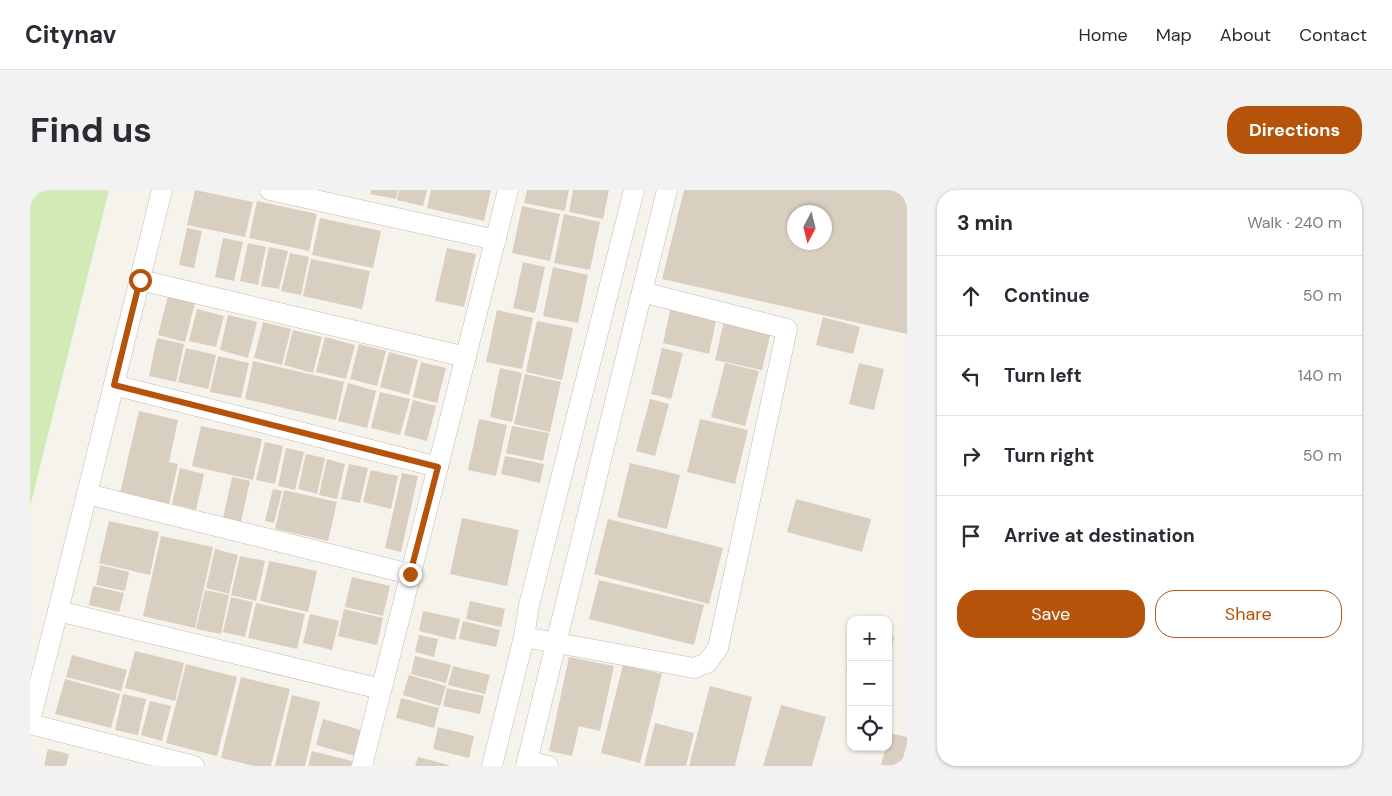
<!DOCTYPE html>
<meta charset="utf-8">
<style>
:root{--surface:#fff;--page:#f2f2f3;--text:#2b2b33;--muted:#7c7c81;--line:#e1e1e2;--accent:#b45309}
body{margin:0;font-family:"DM Sans",sans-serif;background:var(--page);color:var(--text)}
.controls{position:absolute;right:15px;bottom:15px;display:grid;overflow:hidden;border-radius:10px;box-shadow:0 1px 4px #0004}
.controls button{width:45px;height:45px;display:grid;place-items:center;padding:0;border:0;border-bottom:1px solid var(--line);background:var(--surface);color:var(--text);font:25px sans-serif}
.compass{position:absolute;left:757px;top:15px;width:45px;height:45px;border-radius:50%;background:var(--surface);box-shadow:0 1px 4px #0004;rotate:187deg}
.stop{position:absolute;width:15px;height:15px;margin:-11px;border:4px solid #b45309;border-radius:50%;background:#fff}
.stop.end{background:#b45309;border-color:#fff;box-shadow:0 1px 5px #0008}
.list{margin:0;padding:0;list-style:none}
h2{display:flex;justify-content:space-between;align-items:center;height:65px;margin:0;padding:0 20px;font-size:21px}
h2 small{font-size:16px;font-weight:400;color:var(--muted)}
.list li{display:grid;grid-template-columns:32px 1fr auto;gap:15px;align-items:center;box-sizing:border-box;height:80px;padding:0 20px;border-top:1px solid var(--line)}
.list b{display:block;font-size:19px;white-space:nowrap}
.list em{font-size:16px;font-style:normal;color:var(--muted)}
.actions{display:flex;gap:10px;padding:15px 20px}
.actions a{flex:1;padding:11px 0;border:1px solid var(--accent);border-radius:20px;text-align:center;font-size:18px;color:var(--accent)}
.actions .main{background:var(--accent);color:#fff}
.icon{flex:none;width:28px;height:28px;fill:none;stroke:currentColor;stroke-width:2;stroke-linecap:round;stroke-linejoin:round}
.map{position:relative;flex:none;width:877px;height:576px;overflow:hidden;border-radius:20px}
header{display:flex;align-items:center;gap:30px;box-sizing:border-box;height:70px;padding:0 25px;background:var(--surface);border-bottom:1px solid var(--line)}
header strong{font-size:24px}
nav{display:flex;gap:28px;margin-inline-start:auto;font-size:18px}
.intro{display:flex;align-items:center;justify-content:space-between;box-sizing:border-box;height:120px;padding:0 30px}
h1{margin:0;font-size:35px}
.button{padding:12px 22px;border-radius:20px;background:var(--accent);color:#fff;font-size:18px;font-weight:700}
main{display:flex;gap:30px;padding:0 30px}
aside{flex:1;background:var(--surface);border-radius:20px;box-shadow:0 1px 4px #0004}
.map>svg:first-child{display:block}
.green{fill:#d2eab5}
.building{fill:#d8cfc1;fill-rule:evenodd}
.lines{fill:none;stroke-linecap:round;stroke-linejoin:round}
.minor-casing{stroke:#c2bbae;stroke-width:21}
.minor{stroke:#fff;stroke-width:20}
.route{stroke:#b45309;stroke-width:6}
</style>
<header>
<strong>Citynav</strong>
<nav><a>Home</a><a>Map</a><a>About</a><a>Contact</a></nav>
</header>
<div class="intro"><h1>Find us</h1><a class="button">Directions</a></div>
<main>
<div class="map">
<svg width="877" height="576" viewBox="0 0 877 576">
<rect width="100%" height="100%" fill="#f6f3ec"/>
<!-- green -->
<polygon class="green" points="0,0 79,0 0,317"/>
<!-- building -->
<g class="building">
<polygon points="165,0 223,12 215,47 157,35"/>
<polygon points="341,0 368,0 366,9 340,4"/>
<polygon points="369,0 397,0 393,16 367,10"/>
<polygon points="401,0 461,0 454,31 397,18"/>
<polygon points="497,0 539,0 535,21 494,13"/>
<polygon points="543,0 579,0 573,29 539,22"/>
<path d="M654,0H877V144L632,89ZM764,22H794V52H764Z"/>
<polygon points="227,11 287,24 279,61 219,48"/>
<polygon points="492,16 530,24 520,71 482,63"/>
<polygon points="534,24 570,32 560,80 524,73"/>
<polygon points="290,28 351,41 343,78 282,65"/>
<polygon points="157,38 172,41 164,78 149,75"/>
<polygon points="193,48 213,52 204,91 185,87"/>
<polygon points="218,53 236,57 228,95 210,91"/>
<polygon points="239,57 258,61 249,99 231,96"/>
<polygon points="417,58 446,64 434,117 405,111"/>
<polygon points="260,63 279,67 271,105 251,101"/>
<polygon points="281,69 340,81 332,119 273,106"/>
<polygon points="493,72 515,77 505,123 483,118"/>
<polygon points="523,77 558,85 548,133 513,126"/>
<polygon points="138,106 165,113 155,152 128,145"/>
<polygon points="642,112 688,122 679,164 633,153"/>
<polygon points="167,119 194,126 186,157 159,151"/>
<polygon points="467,120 503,128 492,179 456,172"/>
<polygon points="198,125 227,132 218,168 190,160"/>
<polygon points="695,127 742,137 732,180 685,170"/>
<polygon points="793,127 830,137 823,164 786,155"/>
<polygon points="507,131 543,138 532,190 496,182"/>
<polygon points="233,132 261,139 252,175 224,168"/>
<polygon points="263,140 292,147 283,183 254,175"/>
<polygon points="295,147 325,155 316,189 286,182"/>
<polygon points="127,148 154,154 146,192 119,186"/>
<polygon points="329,154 356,161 347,196 320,189"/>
<polygon points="156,158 186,165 178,199 148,192"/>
<polygon points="632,158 653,163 641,209 621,204"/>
<polygon points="359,162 388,170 379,205 350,197"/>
<polygon points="188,166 219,173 211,208 180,202"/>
<polygon points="223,171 314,192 306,230 215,209"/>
<polygon points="391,172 416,178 407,213 383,207"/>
<polygon points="695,173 729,181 715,236 681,227"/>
<polygon points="829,173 854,179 844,220 819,214"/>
<polygon points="470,178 492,183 482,232 460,227"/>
<polygon points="495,184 531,192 520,242 484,234"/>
<polygon points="318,193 346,201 337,238 308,231"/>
<polygon points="350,202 380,209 370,245 341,238"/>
<polygon points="620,209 639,214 625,266 606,261"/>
<polygon points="383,210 406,216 397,251 374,245"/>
<polygon points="109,221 148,230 139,272 148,274 139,314 90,303"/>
<polygon points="449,229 477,235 466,286 438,280"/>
<polygon points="670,229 718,240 705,294 657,282"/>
<polygon points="171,236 232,249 223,290 162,276"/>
<polygon points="482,236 519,243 513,271 476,263"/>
<polygon points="235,252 253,256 245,294 226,290"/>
<polygon points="256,258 274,262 265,300 248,296"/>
<polygon points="276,264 295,268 287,304 268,299"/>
<polygon points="475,266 514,274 510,293 471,284"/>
<polygon points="297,269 315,274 307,309 289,305"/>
<polygon points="600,273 650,285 637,339 587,327"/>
<polygon points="319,274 338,278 330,313 311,309"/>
<polygon points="150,278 174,284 166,320 142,314"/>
<polygon points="341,280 368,286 361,319 333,312"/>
<polygon points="372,283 388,286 371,362 355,358"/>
<polygon points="202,287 220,291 211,332 193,328"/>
<polygon points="243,299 252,301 244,333 235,331"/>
<polygon points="254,300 307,312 298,351 245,339"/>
<polygon points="766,309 841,329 832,362 757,342"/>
<polygon points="432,328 489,340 477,396 420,384"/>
<polygon points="578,329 693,358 679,414 564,384"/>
<polygon points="79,331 129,342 120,385 69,373"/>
<polygon points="131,346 183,357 165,438 113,426"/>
<polygon points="185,359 208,365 199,404 176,398"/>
<polygon points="210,366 235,371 226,411 201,405"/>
<polygon points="239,371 287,381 278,422 230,411"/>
<polygon points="70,375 99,382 95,401 66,395"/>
<polygon points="322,387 360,396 353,426 315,417"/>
<polygon points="569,390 674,415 664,455 559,429"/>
<polygon points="63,396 94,403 89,422 59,415"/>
<polygon points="175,400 199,405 191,444 166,439"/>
<polygon points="201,407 223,412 215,447 193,442"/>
<polygon points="440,411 475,419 471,437 436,429"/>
<polygon points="226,413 275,424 267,459 218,448"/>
<polygon points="314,419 353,428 347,455 308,446"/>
<polygon points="393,421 430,429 425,450 389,441"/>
<polygon points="280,424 309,431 302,460 273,453"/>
<polygon points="433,431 470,440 466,457 429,449"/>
<polygon points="389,445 408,449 404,467 385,462"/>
<polygon points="858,446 864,447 859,467 858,467"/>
<polygon points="105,461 154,473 145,511 95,498"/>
<polygon points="42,465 97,480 91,501 36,487"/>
<polygon points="820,465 821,465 821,482 816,481"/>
<polygon points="385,466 421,475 416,493 381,484"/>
<polygon points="539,467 584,476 570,541 549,536 542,566 519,561"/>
<polygon points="156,474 207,487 187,566 136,553"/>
<polygon points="593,475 632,484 610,573 571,563"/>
<polygon points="423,476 460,485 455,504 418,495"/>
<polygon points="379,485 416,496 410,516 373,505"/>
<polygon points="211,487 260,499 241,576 224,576 191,568"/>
<polygon points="35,489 90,504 81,538 25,524"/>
<polygon points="680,496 722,507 705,576 659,576"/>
<polygon points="417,498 454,506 450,524 413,516"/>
<polygon points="93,504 116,509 108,545 85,540"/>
<polygon points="262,505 290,512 275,576 245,576"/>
<polygon points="371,508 409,518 404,538 366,528"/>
<polygon points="120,511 141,516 132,551 111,545"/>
<polygon points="751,515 796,527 782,576 733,576"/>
<polygon points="293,529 331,540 325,566 286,555"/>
<polygon points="625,533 664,543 656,576 614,576"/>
<polygon points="408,537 444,546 439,568 403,559"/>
<polygon points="859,543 877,547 877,553 871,576 851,575 856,557 858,557"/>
<polygon points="18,559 39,564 36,576 14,576"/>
<polygon points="282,561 322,571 321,576 278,576"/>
<polygon points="388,567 419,575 419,576 385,576"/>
</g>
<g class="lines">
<defs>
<g id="minor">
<polyline points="240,0 466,50"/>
<polyline points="110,90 436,167"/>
<polyline points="84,195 408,277"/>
<polyline points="57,304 380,384"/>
<polyline points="28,421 351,499"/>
<polyline points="494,447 664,478 677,473 688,458 757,139 612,102"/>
<polyline points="0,530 28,421 132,0"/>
<polyline points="0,534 164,576"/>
<polyline points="497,571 518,576"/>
<polyline points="332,576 478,0"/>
<polyline points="462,576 494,447 499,415 604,0"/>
<polyline points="496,576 637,0"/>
</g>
</defs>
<!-- minor casing -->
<use href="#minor" class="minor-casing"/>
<!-- minor -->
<use href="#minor" class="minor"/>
</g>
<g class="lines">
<!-- route -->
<polyline class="route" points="110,90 84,195 408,277 380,384"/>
</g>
</svg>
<div class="controls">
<button>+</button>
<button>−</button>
<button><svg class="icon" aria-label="locate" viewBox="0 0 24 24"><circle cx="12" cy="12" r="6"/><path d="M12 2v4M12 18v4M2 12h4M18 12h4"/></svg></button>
</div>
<svg class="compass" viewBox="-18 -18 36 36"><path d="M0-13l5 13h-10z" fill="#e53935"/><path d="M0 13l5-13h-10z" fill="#7c7c81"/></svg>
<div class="stop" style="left:110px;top:90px"></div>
<div class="stop end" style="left:380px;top:384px"></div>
</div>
<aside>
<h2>3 min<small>Walk · 240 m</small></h2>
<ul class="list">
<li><svg class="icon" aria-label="ahead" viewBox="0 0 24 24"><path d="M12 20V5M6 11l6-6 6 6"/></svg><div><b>Continue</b></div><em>50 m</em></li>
<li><svg class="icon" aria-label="left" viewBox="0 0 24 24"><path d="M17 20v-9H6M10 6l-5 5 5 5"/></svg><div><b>Turn left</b></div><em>140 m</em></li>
<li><svg class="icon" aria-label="right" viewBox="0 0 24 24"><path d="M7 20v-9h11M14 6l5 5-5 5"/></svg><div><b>Turn right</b></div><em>50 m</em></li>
<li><svg class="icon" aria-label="arrive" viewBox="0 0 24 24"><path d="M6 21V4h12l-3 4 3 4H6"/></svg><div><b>Arrive at destination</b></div></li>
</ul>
<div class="actions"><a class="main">Save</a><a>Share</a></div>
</aside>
</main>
